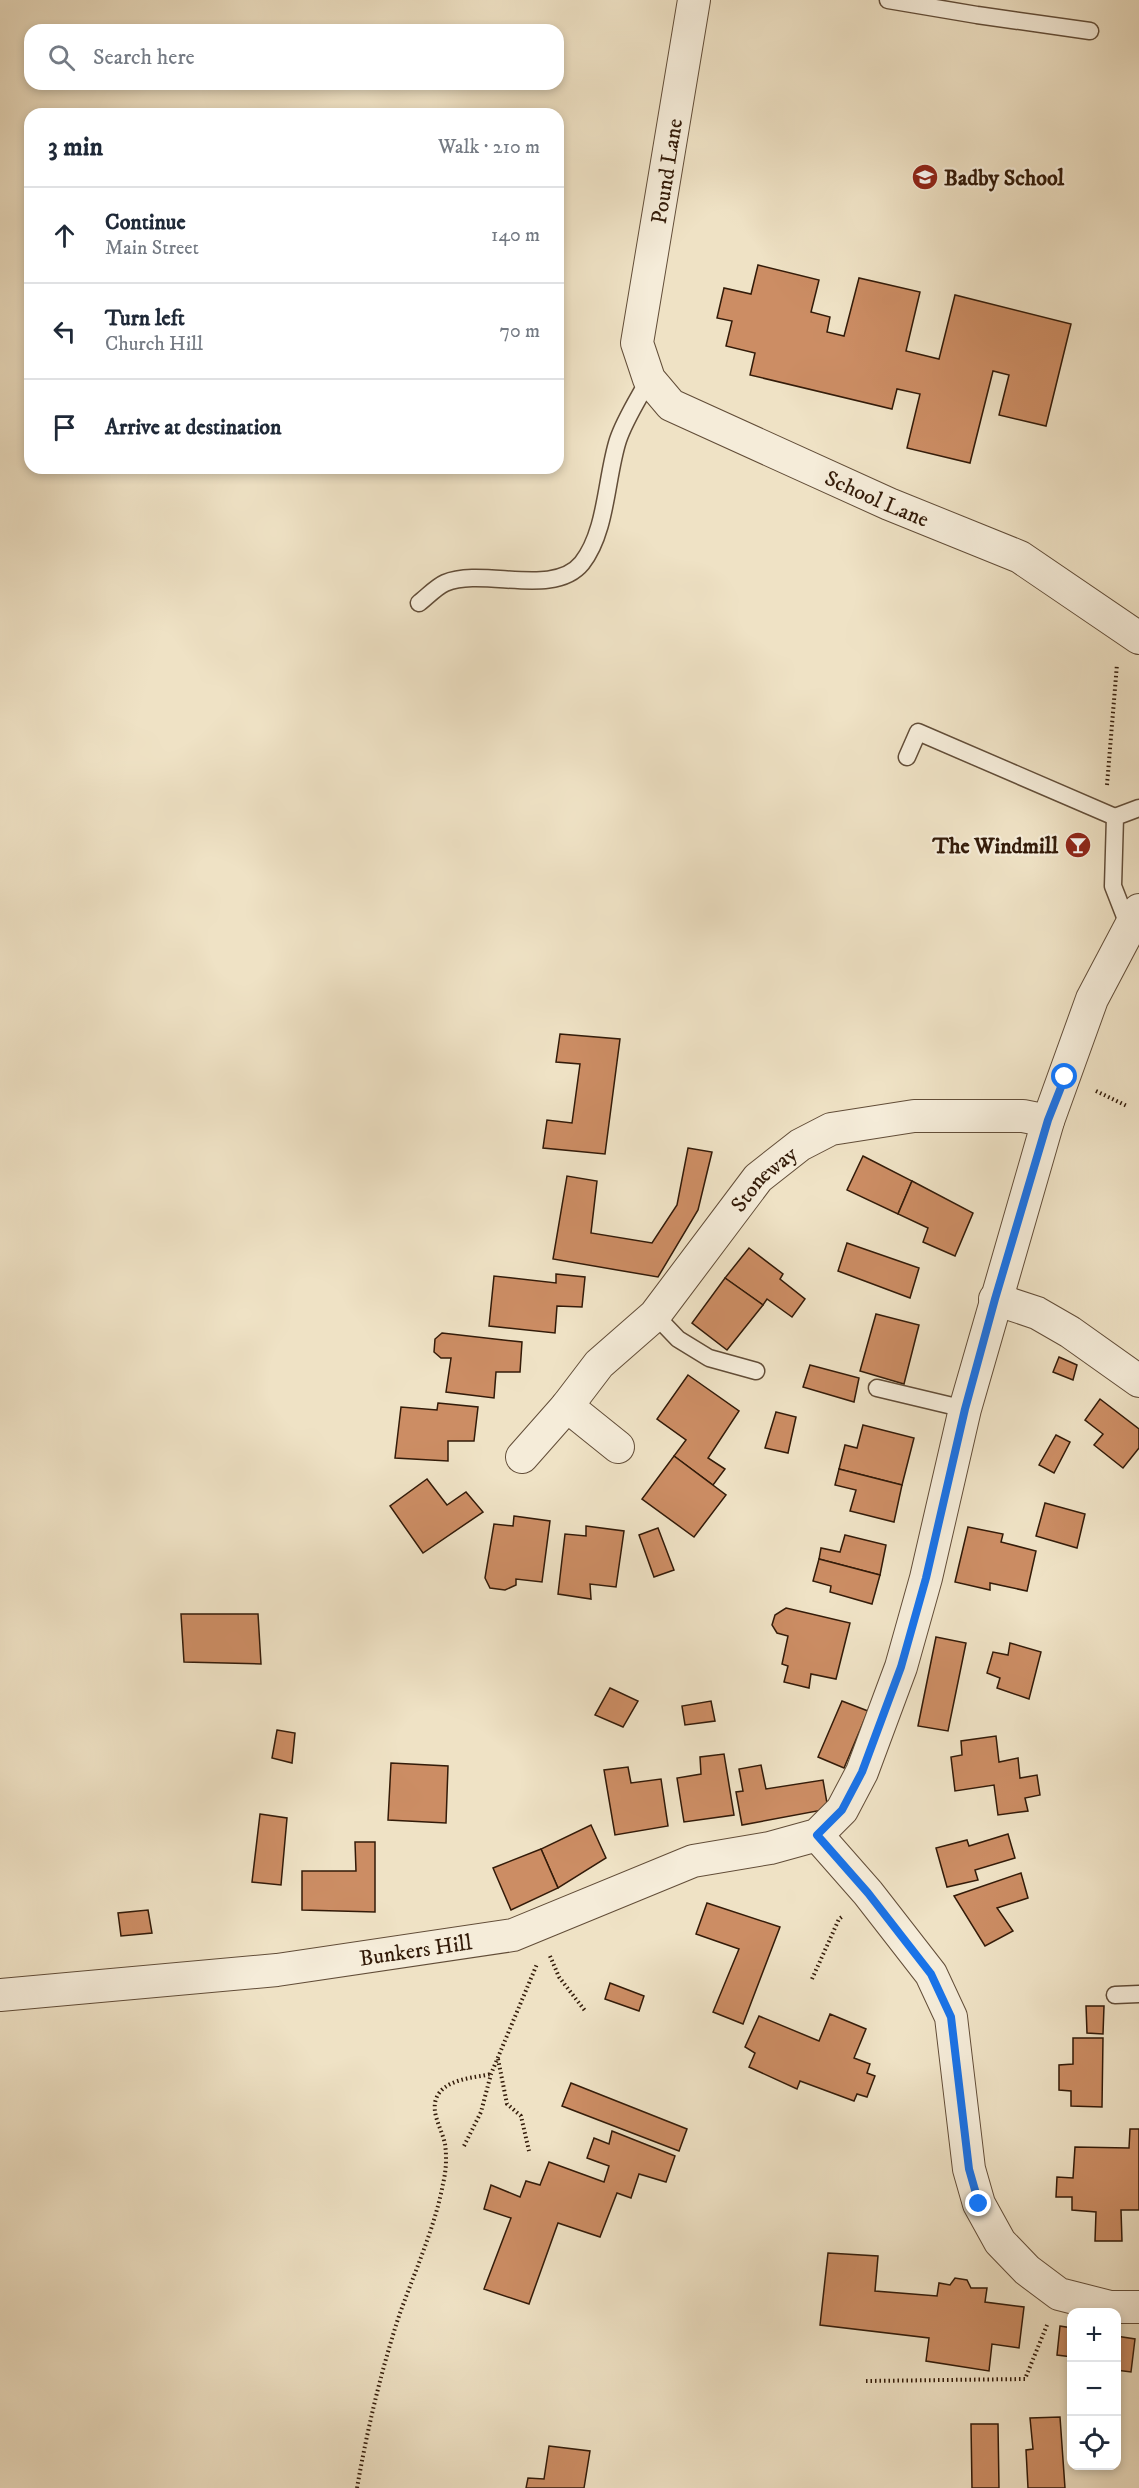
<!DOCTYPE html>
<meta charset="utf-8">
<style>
:root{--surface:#fff;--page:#f2f2f3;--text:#1f2937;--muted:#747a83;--line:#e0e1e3}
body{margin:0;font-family:"IM FELL DW Pica",serif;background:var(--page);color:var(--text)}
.controls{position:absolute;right:18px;bottom:18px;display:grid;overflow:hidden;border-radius:12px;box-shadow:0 3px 9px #0003}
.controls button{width:54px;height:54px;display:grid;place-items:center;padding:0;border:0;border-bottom:2px solid var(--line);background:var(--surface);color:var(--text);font:30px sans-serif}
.stop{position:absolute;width:18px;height:18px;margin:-14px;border:4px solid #1a73e8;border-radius:50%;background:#fff}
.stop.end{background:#1a73e8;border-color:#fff;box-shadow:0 2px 6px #0008}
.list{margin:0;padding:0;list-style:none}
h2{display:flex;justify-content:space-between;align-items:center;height:78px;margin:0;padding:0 24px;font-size:26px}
h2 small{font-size:20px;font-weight:400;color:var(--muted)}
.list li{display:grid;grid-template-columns:39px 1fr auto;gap:18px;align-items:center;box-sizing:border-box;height:96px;padding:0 24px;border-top:2px solid var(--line)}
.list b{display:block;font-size:22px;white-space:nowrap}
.list p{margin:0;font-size:20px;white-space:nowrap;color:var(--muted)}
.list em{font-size:20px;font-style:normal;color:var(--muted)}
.icon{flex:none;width:33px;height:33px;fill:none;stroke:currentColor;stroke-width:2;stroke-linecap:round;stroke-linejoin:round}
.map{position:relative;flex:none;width:1139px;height:2488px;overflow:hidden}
.search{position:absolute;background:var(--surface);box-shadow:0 3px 9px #0003;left:24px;top:24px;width:540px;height:66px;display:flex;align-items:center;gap:15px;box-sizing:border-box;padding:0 21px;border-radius:18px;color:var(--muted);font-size:22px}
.panel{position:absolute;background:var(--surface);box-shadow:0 3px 9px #0003;left:24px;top:108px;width:540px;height:366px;border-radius:18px}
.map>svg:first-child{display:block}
.building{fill:#cc8d64;stroke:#331b09;stroke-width:1.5}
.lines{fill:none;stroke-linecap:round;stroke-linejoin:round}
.lane-casing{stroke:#624d38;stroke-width:19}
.street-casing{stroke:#624d38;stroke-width:34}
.path{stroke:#331b09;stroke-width:4;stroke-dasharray:1.5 3;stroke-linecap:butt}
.lane{stroke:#f5ecd9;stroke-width:16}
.street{stroke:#f5ecd9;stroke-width:32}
.route{stroke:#1a73e8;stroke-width:8}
.labels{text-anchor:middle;stroke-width:4.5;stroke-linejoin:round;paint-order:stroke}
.street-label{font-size:22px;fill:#331b09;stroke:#f5ecd9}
.poi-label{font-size:22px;font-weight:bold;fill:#331b09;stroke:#f5ecd9;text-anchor:start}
</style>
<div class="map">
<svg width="1139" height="2488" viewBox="0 0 1139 2488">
<rect width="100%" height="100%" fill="#efe2c5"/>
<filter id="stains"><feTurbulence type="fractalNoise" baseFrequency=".00333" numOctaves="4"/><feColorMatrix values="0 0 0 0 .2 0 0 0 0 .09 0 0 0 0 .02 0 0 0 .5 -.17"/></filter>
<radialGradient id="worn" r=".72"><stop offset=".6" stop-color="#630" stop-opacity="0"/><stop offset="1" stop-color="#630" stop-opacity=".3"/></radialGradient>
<!-- building -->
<g class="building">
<polygon points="758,265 819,280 811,312 830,317 827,332 844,336 859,278 920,292 906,351 939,359 955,295 1071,324 1046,426 999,415 1009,375 993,371 970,463 907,448 920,394 897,389 892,409 750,375 755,353 726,346 732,321 717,318 724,288 751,294"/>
<polygon points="560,1034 620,1039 605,1154 543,1148 547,1120 572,1123 580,1064 556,1062"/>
<polygon points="688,1148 712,1152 698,1210 658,1277 553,1259 567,1176 597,1181 591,1233 652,1243 677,1205"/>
<polygon points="863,1156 912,1181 898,1214 847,1190"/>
<polygon points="912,1181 973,1213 955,1256 923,1242 928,1228 898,1214"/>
<polygon points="847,1243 919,1268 910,1298 838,1271"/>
<polygon points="749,1248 783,1274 780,1279 805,1299 792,1317 767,1299 763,1305 725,1278"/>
<polygon points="556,1274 585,1277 582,1307 557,1306 555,1333 489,1326 494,1276 556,1283"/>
<polygon points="725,1278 763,1305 727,1350 692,1323"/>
<polygon points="876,1314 919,1325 904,1384 860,1371"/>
<polygon points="442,1333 522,1342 520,1372 496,1372 494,1398 446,1392 451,1358 441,1358 434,1352 435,1339"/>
<polygon points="1059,1357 1077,1365 1073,1380 1053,1372"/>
<polygon points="810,1365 859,1378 854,1402 803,1387"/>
<polygon points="688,1375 739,1411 708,1458 725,1469 713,1485 674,1456 686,1440 657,1419"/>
<polygon points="1100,1399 1139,1429 1139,1448 1123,1468 1094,1445 1103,1434 1085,1420"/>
<polygon points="438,1403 478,1407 474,1441 448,1441 448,1461 395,1458 401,1407 437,1410"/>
<polygon points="776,1412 796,1417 788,1453 765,1448"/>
<polygon points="863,1425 914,1438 902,1485 839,1469 845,1445 857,1448"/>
<polygon points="1056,1435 1070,1442 1054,1473 1039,1465"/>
<polygon points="674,1456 726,1495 694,1537 642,1499"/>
<polygon points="839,1469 902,1485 894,1522 850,1511 856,1490 835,1485"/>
<polygon points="427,1479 447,1505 466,1492 483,1512 423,1553 390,1506"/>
<polygon points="1045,1503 1085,1514 1077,1548 1036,1536"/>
<polygon points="514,1516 550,1521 542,1582 516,1579 516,1585 505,1590 490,1588 485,1578 494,1524 513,1526"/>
<polygon points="586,1526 624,1531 616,1587 590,1584 591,1599 558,1594 565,1534 586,1536"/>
<polygon points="968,1527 1003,1534 1001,1542 1036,1551 1027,1591 990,1583 990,1590 955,1582"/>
<polygon points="658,1528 674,1570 654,1577 639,1535"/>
<polygon points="845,1535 886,1545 880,1575 819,1559 821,1548 840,1552"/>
<polygon points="819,1559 880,1575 872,1604 830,1592 831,1586 813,1581"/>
<polygon points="786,1608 850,1623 836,1679 811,1674 809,1688 784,1682 788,1666 782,1664 788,1636 777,1633 772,1625 775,1615"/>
<polygon points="181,1614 258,1614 261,1664 184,1662"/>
<polygon points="936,1637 966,1643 948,1731 918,1726"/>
<polygon points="1010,1643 1041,1652 1029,1699 997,1688 1000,1678 987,1673 993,1652 1008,1655"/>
<polygon points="610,1688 638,1701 623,1727 595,1715"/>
<polygon points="711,1701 715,1721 685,1725 682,1706"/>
<polygon points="842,1701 868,1711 844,1768 818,1757"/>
<polygon points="277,1730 295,1733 292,1763 272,1758"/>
<polygon points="996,1736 999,1762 1018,1758 1020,1778 1037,1775 1040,1795 1025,1798 1028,1811 998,1815 994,1785 955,1791 951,1757 962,1755 961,1741"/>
<polygon points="724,1754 734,1815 684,1822 677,1778 701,1774 700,1757"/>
<polygon points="391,1763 448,1766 446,1823 388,1820"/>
<polygon points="761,1765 766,1789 823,1780 828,1809 742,1825 736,1792 743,1791 739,1769"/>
<polygon points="628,1767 631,1783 661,1779 668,1826 615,1835 604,1770"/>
<polygon points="260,1814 287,1818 281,1885 252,1882"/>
<polygon points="591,1825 606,1858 558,1888 541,1849"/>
<polygon points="1008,1834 1015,1858 975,1870 978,1880 947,1887 936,1848 967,1840 969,1846"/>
<polygon points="355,1842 375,1842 375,1912 302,1910 302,1871 356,1871"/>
<polygon points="541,1849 558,1888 511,1910 493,1868"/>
<polygon points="1021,1873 1028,1898 997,1908 1013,1931 985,1946 954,1896"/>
<polygon points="707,1903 780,1927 743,2024 713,2012 739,1949 696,1934"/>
<polygon points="148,1910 152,1933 121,1936 118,1913"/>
<polygon points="610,1983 644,1996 639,2011 605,1999"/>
<polygon points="1086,2006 1104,2006 1103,2034 1087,2033"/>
<polygon points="830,2014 866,2029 854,2058 870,2064 867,2073 875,2076 867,2097 857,2094 854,2101 800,2081 797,2089 749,2067 755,2053 745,2047 759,2016 819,2041"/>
<polygon points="1073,2038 1103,2038 1102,2107 1071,2106 1071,2091 1059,2090 1059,2065 1073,2064"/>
<polygon points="571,2083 687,2129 679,2151 562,2106"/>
<polygon points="1130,2129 1139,2129 1139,2210 1121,2210 1122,2241 1095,2241 1096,2212 1072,2210 1072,2197 1056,2197 1057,2177 1073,2178 1075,2147 1129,2148"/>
<polygon points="612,2131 675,2156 666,2182 639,2174 631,2198 617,2193 600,2237 558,2223 529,2304 484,2289 511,2218 484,2209 491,2185 520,2197 526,2181 540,2185 549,2162 604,2182 609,2166 587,2158 594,2138 609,2144"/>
<polygon points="828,2253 878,2256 875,2291 937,2296 939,2283 950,2285 955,2278 967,2280 971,2288 987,2288 985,2302 1024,2307 1019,2348 992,2344 989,2371 926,2361 929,2338 820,2325"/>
<polygon points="1060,2326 1072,2328 1072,2357 1057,2355"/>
<polygon points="1116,2336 1135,2339 1131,2372 1116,2370"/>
<polygon points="1060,2417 1065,2488 1028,2488 1026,2450 1033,2449 1030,2418"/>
<polygon points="971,2424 998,2424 999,2488 972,2488"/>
<polygon points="549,2446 590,2451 584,2488 526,2488 528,2478 544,2479"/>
</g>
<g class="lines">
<defs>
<g id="lane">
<polyline points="888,0 977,15 1090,31"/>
<path d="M419,603C427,597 436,587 445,583C483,567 554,598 582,563C607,531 606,477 618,440C625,419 639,398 649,379"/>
<polyline points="907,757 918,732 1115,817"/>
<polyline points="1129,927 1113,886 1115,817 1139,808"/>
<polyline points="655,1315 678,1339 709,1358 756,1371"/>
<polyline points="877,1388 965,1409"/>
<polyline points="1115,1995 1139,1994"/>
</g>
<g id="street">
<path id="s1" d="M694,0L637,343L649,379L671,405L889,504L1020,557L1139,638"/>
<polyline points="995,1299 1037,1313 1070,1332 1139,1381"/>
<polyline points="567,1406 618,1447"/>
<path id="s2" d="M522,1457L567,1406L599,1364L655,1315L758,1178L800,1145L831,1129L914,1116H1023L1048,1121"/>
<polyline points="817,1835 868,1893 931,1974 951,2017 969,2169 979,2204 1000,2242 1027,2270 1059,2294 1110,2307 1139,2307"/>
<path id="s3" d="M0,1995L277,1970L513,1935L693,1861L770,1848L817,1835L842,1810L862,1772L901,1667L926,1578L965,1409L1048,1121L1092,999L1139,910"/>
</g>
</defs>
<!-- lane casing -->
<use href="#lane" class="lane-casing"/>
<!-- street casing -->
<use href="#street" class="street-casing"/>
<!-- path -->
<g class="path">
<polyline points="1107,785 1117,664"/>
<polyline points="1096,1091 1127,1106"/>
<polyline points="550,1956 559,1977 586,2012"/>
<polyline points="812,1979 839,1919 843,1916"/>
<polyline points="498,2059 507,2104 521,2116 529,2151"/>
<polyline points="464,2146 481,2112 491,2074 537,1964"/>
<polyline points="866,2381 1025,2379 1047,2325"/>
<path d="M357,2488C367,2431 380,2375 398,2319C413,2275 434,2231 443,2184C446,2171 447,2158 445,2144C442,2129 431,2114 436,2099C443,2079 473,2078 491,2074"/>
</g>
<!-- lane -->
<use href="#lane" class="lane"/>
<!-- street -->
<use href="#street" class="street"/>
</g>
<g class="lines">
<!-- route -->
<polyline class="route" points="979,2204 969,2169 951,2017 931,1974 868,1893 817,1835 842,1810 862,1772 901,1667 926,1578 965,1409 995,1299 1048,1120 1065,1077"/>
</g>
<!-- icons -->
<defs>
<symbol id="school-disc" viewBox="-11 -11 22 22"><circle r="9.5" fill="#8f2418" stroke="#f5ecd9"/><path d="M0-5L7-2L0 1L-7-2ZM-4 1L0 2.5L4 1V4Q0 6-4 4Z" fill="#fff"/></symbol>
<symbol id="bar-disc" viewBox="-11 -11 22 22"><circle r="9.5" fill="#8f2418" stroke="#f5ecd9"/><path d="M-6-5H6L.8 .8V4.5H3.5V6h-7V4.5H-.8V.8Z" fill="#fff"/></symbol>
</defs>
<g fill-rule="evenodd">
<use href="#school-disc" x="910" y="162" width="30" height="30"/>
<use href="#bar-disc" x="1063" y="830" width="30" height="30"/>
</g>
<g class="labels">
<!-- street labels -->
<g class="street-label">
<text transform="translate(666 171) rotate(-81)" y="8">Pound Lane</text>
<text dy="8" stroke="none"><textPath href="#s1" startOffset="646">School Lane</textPath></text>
<text dy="8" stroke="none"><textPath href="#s2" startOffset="370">Stoneway</textPath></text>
<text dy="8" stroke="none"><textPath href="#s3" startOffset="418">Bunkers Hill</textPath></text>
</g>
<!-- poi labels -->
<g class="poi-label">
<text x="944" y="185">Badby School</text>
<text x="1058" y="853" text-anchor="end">The Windmill</text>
</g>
</g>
<rect width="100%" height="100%" filter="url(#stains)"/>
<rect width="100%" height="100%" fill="url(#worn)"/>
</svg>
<div class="controls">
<button>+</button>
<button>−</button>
<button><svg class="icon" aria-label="locate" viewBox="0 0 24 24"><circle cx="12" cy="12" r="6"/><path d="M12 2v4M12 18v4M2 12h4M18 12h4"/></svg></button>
</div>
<div class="stop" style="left:1065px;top:1077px"></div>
<div class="stop end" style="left:979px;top:2204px"></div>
<div class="search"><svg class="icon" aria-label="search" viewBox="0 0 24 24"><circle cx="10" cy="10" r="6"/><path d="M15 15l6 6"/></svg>Search here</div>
<section class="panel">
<h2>3 min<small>Walk · 210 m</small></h2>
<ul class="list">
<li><svg class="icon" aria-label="ahead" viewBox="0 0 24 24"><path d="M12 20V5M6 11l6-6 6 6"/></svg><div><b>Continue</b><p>Main Street</p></div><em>140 m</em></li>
<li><svg class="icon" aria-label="left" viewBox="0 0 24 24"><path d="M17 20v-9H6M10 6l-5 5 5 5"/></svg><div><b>Turn left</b><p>Church Hill</p></div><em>70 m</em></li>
<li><svg class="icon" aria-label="arrive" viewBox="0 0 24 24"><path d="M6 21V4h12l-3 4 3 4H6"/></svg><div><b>Arrive at destination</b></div></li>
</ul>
</section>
</div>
